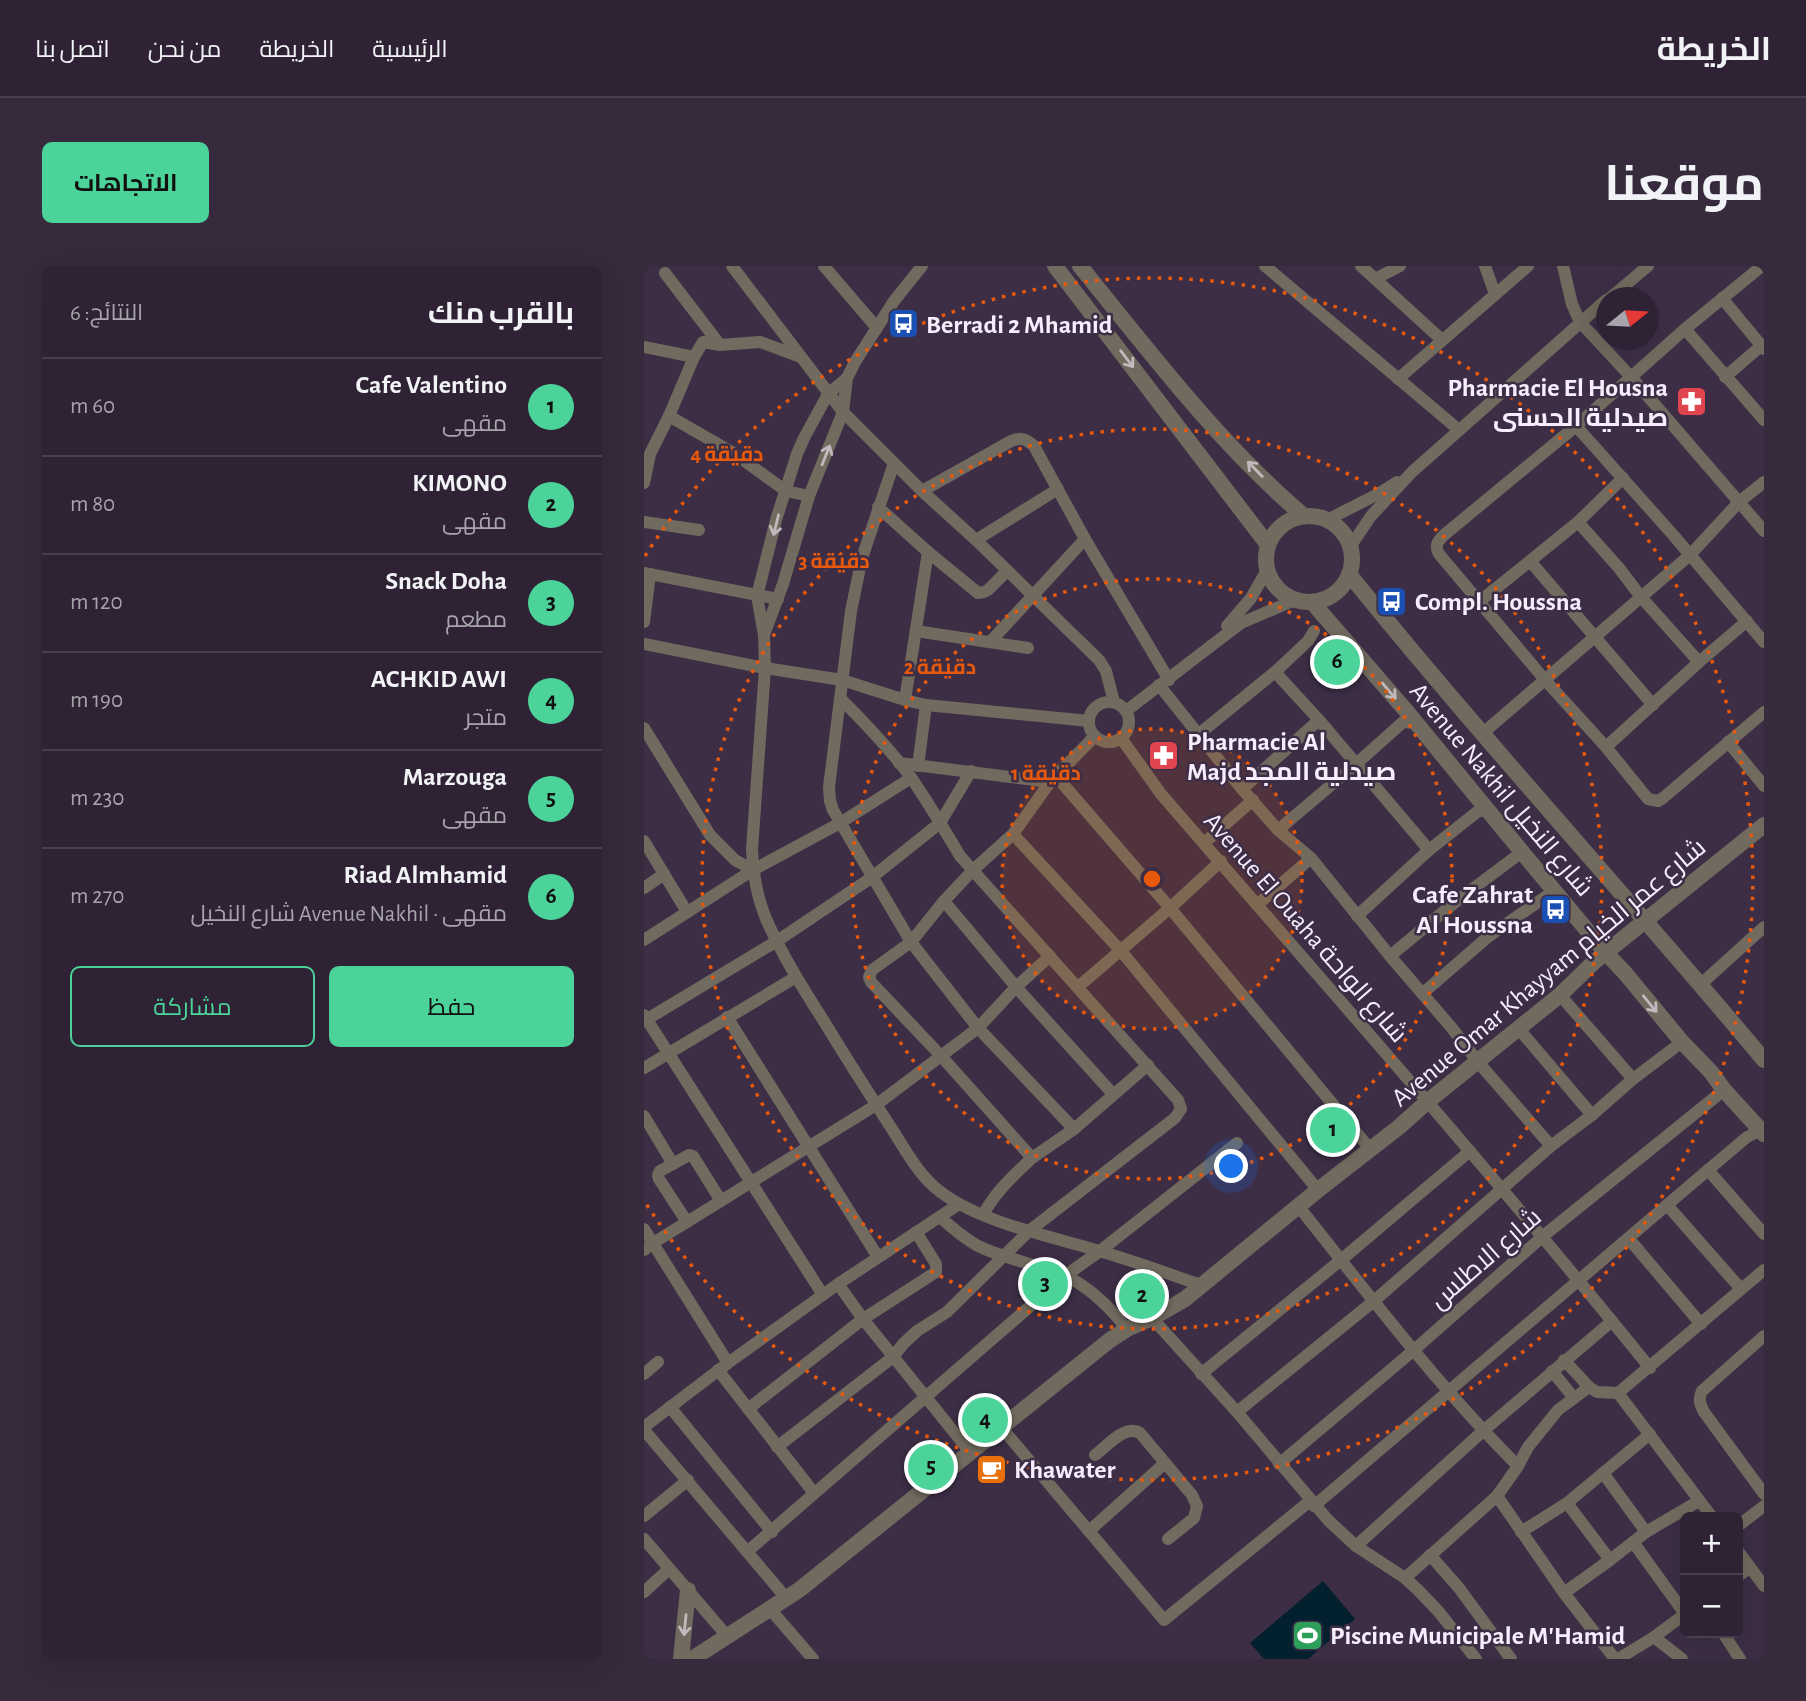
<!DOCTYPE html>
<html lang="ar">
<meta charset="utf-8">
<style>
:root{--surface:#2e2234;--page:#362a3c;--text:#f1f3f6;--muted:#a7a4ac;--line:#493f4f;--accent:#4cd39a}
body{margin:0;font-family:"Alegreya Sans",Cairo,sans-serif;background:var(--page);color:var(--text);direction:rtl}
.controls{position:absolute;right:21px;bottom:21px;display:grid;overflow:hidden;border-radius:10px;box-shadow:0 7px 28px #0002}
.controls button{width:63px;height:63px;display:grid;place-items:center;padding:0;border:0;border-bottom:2px solid var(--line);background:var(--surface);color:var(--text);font:35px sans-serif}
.compass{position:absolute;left:952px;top:21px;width:63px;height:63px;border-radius:50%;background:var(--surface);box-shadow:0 7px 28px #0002;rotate:72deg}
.you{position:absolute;left:588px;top:901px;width:24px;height:24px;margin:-18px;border:5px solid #fff;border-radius:50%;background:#1a73e8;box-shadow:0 0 0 10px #1a73e833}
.badge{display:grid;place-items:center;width:46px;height:46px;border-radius:50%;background:var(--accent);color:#111;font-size:23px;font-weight:700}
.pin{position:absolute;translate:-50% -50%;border:4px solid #fff;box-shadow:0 2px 7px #0006}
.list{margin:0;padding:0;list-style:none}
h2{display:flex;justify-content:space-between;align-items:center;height:91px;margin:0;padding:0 28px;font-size:30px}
h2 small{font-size:23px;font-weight:400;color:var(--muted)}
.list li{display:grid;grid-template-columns:46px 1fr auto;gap:21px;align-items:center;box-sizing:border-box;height:98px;padding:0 28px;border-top:2px solid var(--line)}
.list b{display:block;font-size:26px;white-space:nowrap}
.list p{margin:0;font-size:23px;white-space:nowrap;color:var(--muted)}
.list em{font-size:23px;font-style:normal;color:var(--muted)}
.actions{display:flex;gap:14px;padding:21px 28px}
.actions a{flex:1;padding:16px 0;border:2px solid var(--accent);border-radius:10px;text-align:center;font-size:24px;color:var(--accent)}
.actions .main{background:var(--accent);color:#111}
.map{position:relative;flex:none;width:1120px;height:1393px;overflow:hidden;direction:ltr;border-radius:10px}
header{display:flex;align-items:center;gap:42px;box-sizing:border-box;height:98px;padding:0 35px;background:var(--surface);border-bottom:2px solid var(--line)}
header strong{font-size:33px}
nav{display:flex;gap:38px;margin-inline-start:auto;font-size:24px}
.intro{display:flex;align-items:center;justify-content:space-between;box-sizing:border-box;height:168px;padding:0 42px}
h1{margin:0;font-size:49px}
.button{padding:18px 32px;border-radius:10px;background:var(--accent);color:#111;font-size:24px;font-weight:700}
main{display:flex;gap:42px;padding:0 42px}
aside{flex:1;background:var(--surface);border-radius:10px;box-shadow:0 7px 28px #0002}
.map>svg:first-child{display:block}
.water{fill:#02202d}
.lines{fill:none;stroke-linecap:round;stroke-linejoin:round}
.minor{stroke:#716a5e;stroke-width:12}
.tertiary{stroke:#716a5e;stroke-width:16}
.oneway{stroke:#c1b9bd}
.ring{fill:none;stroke:#e8590c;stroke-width:3.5;stroke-dasharray:3.5 7}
.labels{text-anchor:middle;stroke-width:5;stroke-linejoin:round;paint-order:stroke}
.poi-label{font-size:26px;font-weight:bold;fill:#f7edfd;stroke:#3d2e46;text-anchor:start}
.street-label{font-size:26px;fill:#f7edfd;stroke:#3d2e46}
.centre{fill:#e8590c;stroke:#3d2e46;stroke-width:3.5}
.ring-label{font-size:21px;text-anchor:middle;font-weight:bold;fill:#e8590c;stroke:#3d2e46;stroke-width:5;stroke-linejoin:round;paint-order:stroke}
</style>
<header>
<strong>الخريطة</strong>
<nav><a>الرئيسية</a><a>الخريطة</a><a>من نحن</a><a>اتصل بنا</a></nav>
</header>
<div class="intro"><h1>موقعنا</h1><a class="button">الاتجاهات</a></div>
<main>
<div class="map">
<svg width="1120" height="1393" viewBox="0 0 1120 1393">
<rect width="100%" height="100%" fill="#3d2e46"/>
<!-- water -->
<polygon class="water" points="679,1315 711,1353 664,1393 620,1393 606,1377"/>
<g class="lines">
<!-- minor -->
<g class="minor">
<polyline points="88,0 199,146 278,225 332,274 455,394 462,405 470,436"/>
<polyline points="180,0 233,62"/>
<polyline points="621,0 815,164"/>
<polyline points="717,0 798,74"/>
<polyline points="841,0 851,28"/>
<polyline points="919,0 928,38 936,56 988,112 1120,265"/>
<path d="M1118,0L1041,63L932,160L800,269C794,275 790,279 795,288L901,414L962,481L1004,533L1014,535L1019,532L1120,446"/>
<polyline points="21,7 76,79 59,76 50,91"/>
<polyline points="731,13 756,0"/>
<polyline points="966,32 1004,0"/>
<polyline points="1078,32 1120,83"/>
<polyline points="1041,63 1120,154"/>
<polyline points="76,79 116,76 157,91"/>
<polyline points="0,81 50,91 25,150 91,188 142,225 165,230"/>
<polyline points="1081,111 1117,80"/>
<path d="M203,112L184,128L160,172L153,188L132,254L113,330L120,369L121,402L108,583C109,608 113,632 123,655C139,691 160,724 181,757C202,792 224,826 246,860C261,883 275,911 298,927C337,956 405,970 452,984C487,994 522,1007 557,1019"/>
<polyline points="754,113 884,0"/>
<polyline points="932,160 1030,270 1120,376"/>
<polyline points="250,197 218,292 207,345 185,521 186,535 189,544 267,676 334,762 430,863"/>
<polyline points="0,217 6,188 25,150"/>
<path d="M278,225L367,175C377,171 382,173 390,180L441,273L525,414"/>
<polyline points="234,241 284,286 261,434"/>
<polyline points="683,254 734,228 753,216"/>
<polyline points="0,256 55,264"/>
<polyline points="934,256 979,212"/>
<polyline points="332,274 414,223"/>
<polyline points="706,281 727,250 768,206 962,34"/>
<polyline points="284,286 334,327 340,326 344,324 363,305"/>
<polyline points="0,307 134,333"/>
<polyline points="836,335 886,295"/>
<polyline points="0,356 6,308"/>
<polyline points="583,360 607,332 623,304"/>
<polyline points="272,365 384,382"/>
<polyline points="120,369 139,318 165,230 199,146 203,112 211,96 250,35 278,0"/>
<polyline points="347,375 441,273"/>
<polyline points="0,378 121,402 198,414 261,434 282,439 445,455"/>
<polyline points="631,406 675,454 785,584"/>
<polyline points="515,419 598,523 634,564 667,592 746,690 807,761 834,796 907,880"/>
<circle cx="465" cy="456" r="20"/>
<polyline points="1009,439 886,295 934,256 975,302 997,331 1055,396"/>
<polyline points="482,445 597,357 651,334"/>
<polyline points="0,462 66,569 91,594 109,604"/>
<polyline points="839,467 1046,289 1095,236 1120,216"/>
<polyline points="555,468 631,406 664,375 670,365"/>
<polyline points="451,470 406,516 369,568 329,604 300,635 267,676 228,704 225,711 227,716 298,791 388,892 430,863 504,799"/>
<path d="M477,472L517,528C681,718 848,906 1006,1102"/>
<polyline points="1084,476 1120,520"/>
<polyline points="962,481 1055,396 1103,355"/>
<polyline points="255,497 406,516"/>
<polyline points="274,500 282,439"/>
<polyline points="412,510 526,642 726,883"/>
<polyline points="598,523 675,454"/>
<polyline points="634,564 711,499 759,456 772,457"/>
<polyline points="369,568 477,685 674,924"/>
<polyline points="0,575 43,646"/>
<polyline points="560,577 609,534"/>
<polyline points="0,622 20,608"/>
<polyline points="300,635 372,721 469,828"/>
<polyline points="613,639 667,592"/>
<polyline points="713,650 785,584 833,546 843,543"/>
<polyline points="0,674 109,604 196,557 267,512"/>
<polyline points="746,690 815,633 878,586"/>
<polyline points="1056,719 1120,661"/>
<polyline points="434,721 526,642 577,595"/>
<polyline points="779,727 845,670 910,625"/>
<polyline points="916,729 989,813"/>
<polyline points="0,749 179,1029"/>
<polyline points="83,751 234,991"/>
<polyline points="0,755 133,675 227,612 296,557 327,505"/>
<polyline points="874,762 948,849"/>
<polyline points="0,802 152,711"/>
<polyline points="0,850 29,898"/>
<polyline points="1064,904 1120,968"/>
<polyline points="1023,939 1097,1023"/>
<path d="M655,941C725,1029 794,1120 874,1200"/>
<path d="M339,949C351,926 369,910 388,892"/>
<path d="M296,951C308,962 320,972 334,980C365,995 401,999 431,1015C452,1027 468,1044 483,1063"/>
<polyline points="43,956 15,913 14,909 16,905 45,889 49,890 77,935"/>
<polyline points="0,963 84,1097"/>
<polyline points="985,973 1057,1058"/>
<polyline points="0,984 9,977 232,839 334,762 372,721 406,690"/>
<polyline points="194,1018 219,1053 326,1186"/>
<polyline points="508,1052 593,1146 684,1254 712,1280 761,1312 774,1324 795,1346 832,1393"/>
<path d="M1120,1070L1058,1125C1054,1133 1056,1138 1060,1146L1120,1228"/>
<polyline points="920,1094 945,1121"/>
<polyline points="74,1104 170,1227"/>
<polyline points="908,1105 930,1132"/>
<polyline points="0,1108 14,1096"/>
<polyline points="557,1108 697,994 826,885"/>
<polyline points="974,1127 1068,1251"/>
<polyline points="26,1141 128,1266"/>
<polyline points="104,1143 219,1053 292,1006 292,998 272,966"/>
<polyline points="593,1146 730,1035 907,880 948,849 989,813 1038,776"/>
<polyline points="0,1161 84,1097 194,1018 315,938"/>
<polyline points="357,1161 520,1354 666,1235"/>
<polyline points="0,1164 143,1333"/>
<path d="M133,1181L249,1091L259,1078L273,1065L303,1046L385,965L531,852L537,843L534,834L316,590C300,563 284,536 266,510C245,482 221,457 196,432"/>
<path d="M451,1189C463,1180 481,1158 496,1167L548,1229L553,1240L550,1252L524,1273"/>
<polyline points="635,1198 770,1084 898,971 1080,824"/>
<polyline points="959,1207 1002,1266"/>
<polyline points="853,1230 920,1327 971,1393"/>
<polyline points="923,1237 966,1294"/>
<polyline points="670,1240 1064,904 1103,871 1117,864"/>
<polyline points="0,1250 44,1214"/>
<polyline points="1094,1260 1120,1240"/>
<polyline points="445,1265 521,1197"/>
<polyline points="877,1266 923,1237 1006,1168"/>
<polyline points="0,1273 83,1370"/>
<polyline points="989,1276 1041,1348"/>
<polyline points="712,1280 839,1165 968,1055"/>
<polyline points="104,1285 421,1010 456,985 593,877"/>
<polyline points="1094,1285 1120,1320"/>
<polyline points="786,1289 815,1322 867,1393"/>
<polyline points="1094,1310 1106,1302"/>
<polyline points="761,1312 853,1230 874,1200 884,1181 914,1144 945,1121 953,1126 974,1127 1120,1004"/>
<polyline points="0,1326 25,1303"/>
<polyline points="920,1327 966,1294 1002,1266 1055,1235"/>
<polyline points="126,1343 169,1393"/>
<polyline points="1079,1367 1096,1393"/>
<polyline points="1010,1371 1038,1393"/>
<polyline points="974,1393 1010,1371 1041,1348"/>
</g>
<!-- tertiary -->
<g class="tertiary">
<polyline points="411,0 624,279"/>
<path d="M436,0C505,85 576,179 660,250"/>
<circle cx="665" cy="293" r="43"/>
<path d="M705,308C839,474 984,631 1120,794"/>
<polyline points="668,336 764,447 878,586 962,687 981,707 1038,776 1067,806 1080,824 1120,868"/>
<polyline points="37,1393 44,1324"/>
<polyline points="48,1393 155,1324 466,1074 483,1063 508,1052 541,1033 674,924 755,861 783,836 916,729 950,696 1120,559"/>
</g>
</g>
<!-- one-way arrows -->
<defs><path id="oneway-shaft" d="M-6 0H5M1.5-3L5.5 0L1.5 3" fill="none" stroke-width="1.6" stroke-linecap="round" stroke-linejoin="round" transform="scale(1.75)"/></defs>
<g class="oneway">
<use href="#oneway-shaft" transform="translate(483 93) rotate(53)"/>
<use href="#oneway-shaft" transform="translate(182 189) rotate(-68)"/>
<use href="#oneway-shaft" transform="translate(611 203) rotate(-134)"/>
<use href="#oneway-shaft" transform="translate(132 259) rotate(104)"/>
<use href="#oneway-shaft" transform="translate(745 425) rotate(50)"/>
<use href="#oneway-shaft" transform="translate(1006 738) rotate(51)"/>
<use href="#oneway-shaft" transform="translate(41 1359) rotate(96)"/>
</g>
<!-- distance rings -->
<circle cx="508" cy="613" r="150" fill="#e8590c" fill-opacity=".12"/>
<g class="ring">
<circle cx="508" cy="613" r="150"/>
<circle cx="508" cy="613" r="300"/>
<circle cx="508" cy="613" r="450"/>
<path d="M1 290A601 601 0 1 1 1 936"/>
</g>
<!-- icons -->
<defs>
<symbol id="bus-square" viewBox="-11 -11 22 22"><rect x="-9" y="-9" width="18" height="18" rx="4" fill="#1a4fb4" stroke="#3d2e46"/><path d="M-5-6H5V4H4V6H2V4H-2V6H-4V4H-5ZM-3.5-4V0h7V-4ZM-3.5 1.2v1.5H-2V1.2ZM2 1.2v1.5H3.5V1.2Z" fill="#fff"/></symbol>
<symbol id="pharmacy-square" viewBox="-11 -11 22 22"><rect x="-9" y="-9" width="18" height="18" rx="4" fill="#e0444e" stroke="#3d2e46"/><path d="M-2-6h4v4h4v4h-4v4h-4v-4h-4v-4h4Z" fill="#fff"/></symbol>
<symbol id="cafe-square" viewBox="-11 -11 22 22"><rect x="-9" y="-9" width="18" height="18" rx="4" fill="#e8710a" stroke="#3d2e46"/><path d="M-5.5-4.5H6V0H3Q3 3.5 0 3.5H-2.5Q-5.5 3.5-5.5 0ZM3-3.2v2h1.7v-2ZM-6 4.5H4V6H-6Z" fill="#fff"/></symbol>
<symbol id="stadium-square" viewBox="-11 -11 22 22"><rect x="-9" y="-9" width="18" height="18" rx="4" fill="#2e9e5b" stroke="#3d2e46"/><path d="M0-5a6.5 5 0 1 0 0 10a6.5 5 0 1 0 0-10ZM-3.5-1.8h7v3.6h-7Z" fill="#fff"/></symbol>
</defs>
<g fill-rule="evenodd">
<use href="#bus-square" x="242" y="40" width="35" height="35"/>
<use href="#pharmacy-square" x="1030" y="118" width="35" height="35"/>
<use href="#bus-square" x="730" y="318" width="35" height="35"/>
<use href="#pharmacy-square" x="502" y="472" width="35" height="35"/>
<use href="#bus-square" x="894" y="626" width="35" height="35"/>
<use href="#cafe-square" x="330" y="1186" width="35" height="35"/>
<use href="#stadium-square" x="646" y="1352" width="35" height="35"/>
</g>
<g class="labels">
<!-- poi labels -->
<g class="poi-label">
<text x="282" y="67">Berradi 2 Mhamid</text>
<text x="1024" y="130" text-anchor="end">Pharmacie El Housna<tspan x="1024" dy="30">صيدلية الحسنى</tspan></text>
<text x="771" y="344">Compl. Houssna</text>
<text x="543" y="484">Pharmacie Al<tspan x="543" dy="30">Majd صيدلية المجد</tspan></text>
<text x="889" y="637" text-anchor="end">Cafe Zahrat<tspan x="889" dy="30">Al Houssna</tspan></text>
<text x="370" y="1212">Khawater</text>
<text x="686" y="1378">Piscine Municipale M'Hamid</text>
</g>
<!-- street labels -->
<g class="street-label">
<text transform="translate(858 523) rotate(50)" y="9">Avenue Nakhil شارع النخيل</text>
<text transform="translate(662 661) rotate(49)" y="9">Avenue El Ouaha شارع الواحة</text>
<text transform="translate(904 706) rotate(-40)" y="9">Avenue Omar Khayyam شارع عمر الخيام</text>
<text transform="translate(841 992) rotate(-41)" y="9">شارع الاطلس</text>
</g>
</g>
<circle cx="508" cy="613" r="10" class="centre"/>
<g class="ring-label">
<text x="83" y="195">4 دقيقة</text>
<text x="190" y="302">3 دقيقة</text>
<text x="296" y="408">2 دقيقة</text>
<text x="402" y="514">1 دقيقة</text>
</g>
</svg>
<div class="controls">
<button>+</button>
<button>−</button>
</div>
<svg class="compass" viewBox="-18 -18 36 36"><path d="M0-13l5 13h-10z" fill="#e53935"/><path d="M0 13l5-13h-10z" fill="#a7a4ac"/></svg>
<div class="you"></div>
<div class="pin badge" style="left:689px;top:864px">1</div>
<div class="pin badge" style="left:498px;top:1030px">2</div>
<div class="pin badge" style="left:401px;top:1018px">3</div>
<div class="pin badge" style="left:341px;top:1154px">4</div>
<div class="pin badge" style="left:287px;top:1201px">5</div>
<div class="pin badge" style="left:693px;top:396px">6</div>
</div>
<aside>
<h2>بالقرب منك<small>النتائج: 6</small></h2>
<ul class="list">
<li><span class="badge">1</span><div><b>Cafe Valentino</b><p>مقهى</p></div><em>60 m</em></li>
<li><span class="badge">2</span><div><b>KIMONO</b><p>مقهى</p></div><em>80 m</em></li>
<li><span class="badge">3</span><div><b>Snack Doha</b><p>مطعم</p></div><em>120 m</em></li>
<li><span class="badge">4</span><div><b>ACHKID AWI</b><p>متجر</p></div><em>190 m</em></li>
<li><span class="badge">5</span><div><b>Marzouga</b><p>مقهى</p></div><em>230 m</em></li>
<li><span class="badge">6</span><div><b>Riad Almhamid</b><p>مقهى · Avenue Nakhil شارع النخيل</p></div><em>270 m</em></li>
</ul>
<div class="actions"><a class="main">حفظ</a><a>مشاركة</a></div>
</aside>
</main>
